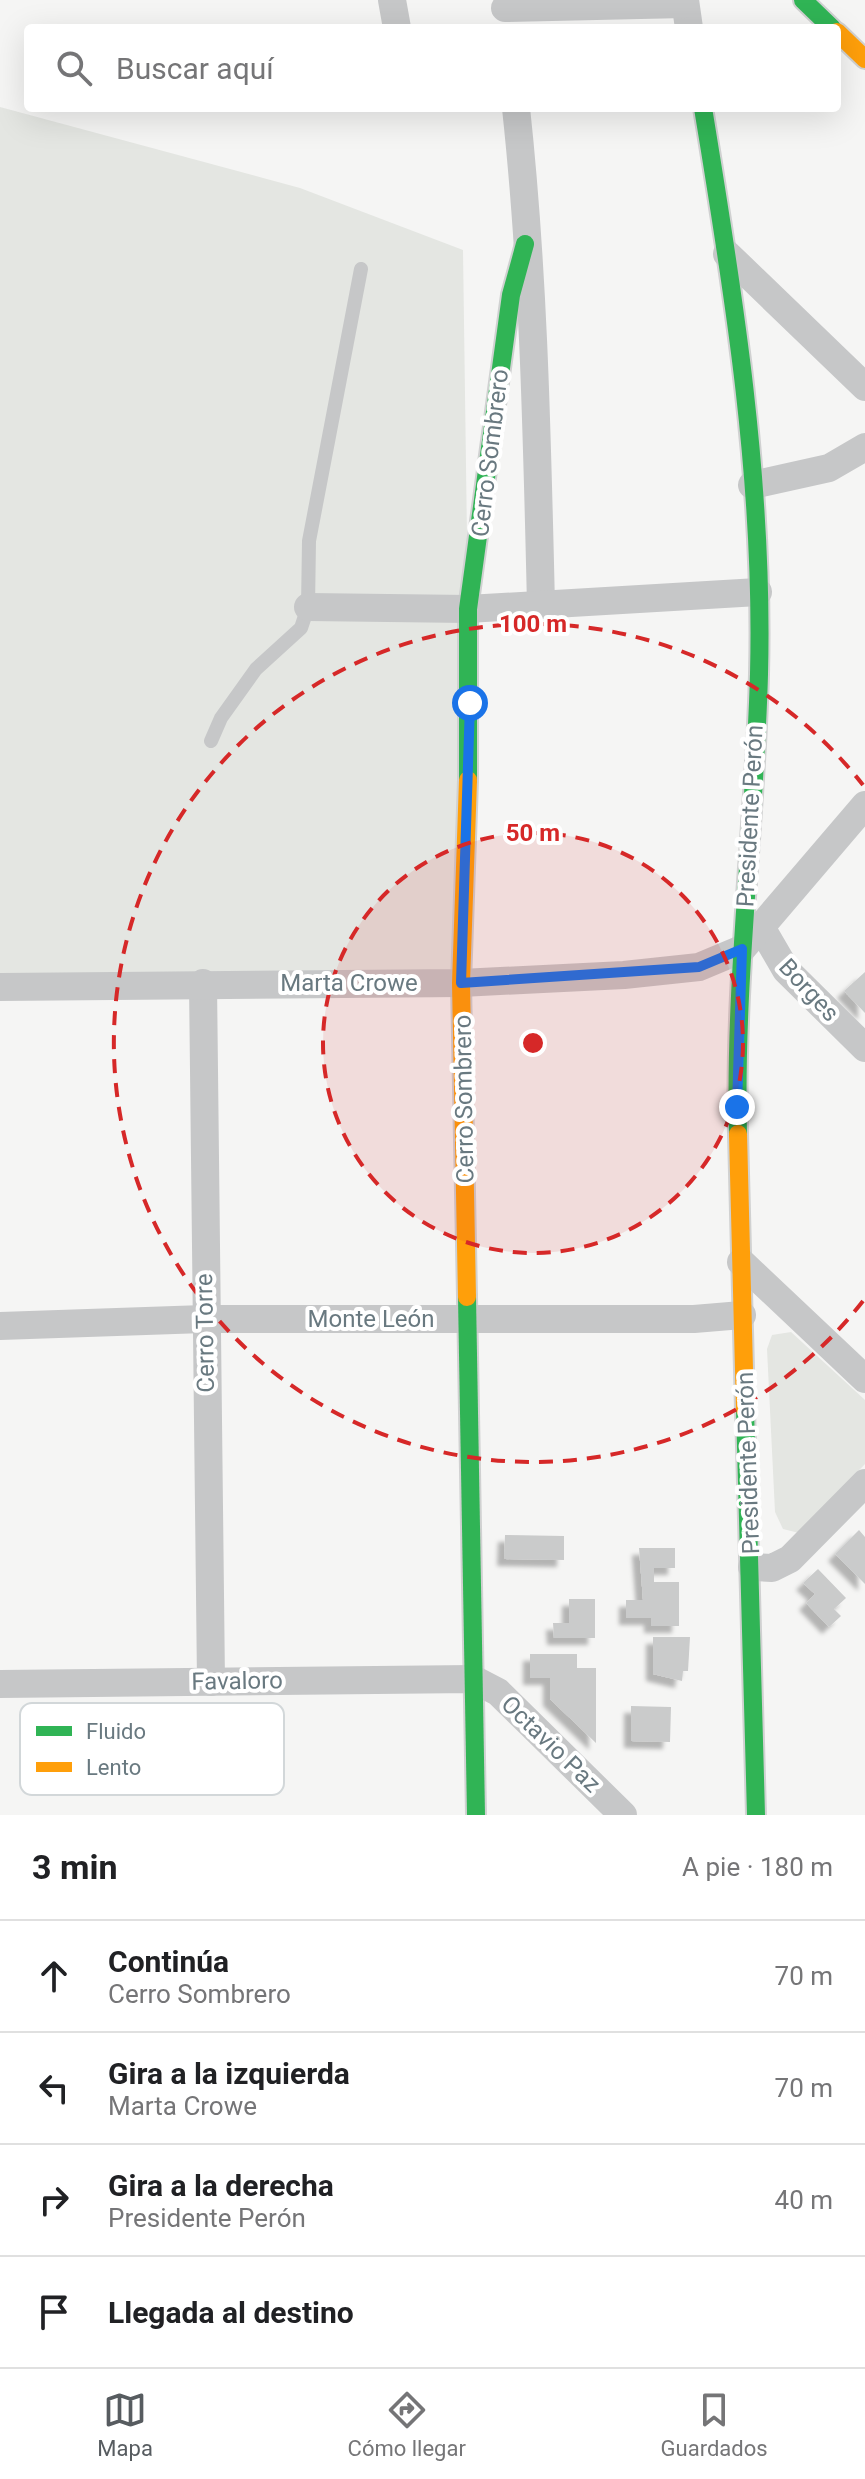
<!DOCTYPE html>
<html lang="es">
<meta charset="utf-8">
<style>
:root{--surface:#fff;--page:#f2f2f2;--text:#202124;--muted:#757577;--line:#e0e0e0;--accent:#575c60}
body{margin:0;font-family:Roboto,sans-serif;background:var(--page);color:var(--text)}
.stop{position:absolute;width:24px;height:24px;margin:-18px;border:6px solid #1a73e8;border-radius:50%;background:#fff}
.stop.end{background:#1a73e8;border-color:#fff;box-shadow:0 2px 8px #0008}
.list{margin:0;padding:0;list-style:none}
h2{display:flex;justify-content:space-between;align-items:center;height:104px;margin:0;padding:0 32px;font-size:34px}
h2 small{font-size:26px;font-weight:400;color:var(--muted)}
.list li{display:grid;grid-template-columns:52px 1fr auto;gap:24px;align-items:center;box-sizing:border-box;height:112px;padding:0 32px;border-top:2px solid var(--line)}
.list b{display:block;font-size:30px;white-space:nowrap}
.list p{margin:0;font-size:26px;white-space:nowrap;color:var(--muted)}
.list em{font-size:26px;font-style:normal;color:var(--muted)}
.icon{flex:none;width:44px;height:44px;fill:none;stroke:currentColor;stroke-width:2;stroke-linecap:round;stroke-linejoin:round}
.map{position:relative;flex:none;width:865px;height:1815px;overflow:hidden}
.search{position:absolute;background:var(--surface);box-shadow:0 8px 32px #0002;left:24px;right:24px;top:24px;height:88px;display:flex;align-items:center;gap:20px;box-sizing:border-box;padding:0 28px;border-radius:8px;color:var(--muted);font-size:30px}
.sheet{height:552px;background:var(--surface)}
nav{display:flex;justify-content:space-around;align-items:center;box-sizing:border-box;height:112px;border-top:2px solid var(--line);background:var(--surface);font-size:22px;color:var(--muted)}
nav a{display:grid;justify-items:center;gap:4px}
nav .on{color:var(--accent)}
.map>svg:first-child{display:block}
.green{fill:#e4e6e2}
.building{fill:#cacbcb;filter:url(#shadow)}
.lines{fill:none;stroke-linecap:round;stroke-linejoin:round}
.fast-casing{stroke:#d0d1d1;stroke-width:22}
.slow-casing{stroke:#d0d1d1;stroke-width:22}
.lane{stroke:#c6c7c8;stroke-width:14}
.street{stroke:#c6c7c8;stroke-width:28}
.fast{stroke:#30b455;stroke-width:18}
.slow{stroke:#ff9f0a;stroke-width:18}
.route{stroke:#1a73e8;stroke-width:10}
.ring{fill:none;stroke:#d62828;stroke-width:4;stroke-dasharray:14 10}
.labels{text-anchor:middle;stroke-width:8;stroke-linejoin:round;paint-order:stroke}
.street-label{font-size:24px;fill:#697980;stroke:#fff}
.key{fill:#fff;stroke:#d2d7d9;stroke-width:2}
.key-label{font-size:22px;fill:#697980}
.centre{fill:#d62828;stroke:#fff;stroke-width:4}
.ring-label{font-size:24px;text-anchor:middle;font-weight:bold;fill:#d62828;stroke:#fff;stroke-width:8;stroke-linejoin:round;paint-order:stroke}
</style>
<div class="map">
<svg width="865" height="1815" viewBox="0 0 865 1815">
<defs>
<filter id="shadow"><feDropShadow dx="-7" dy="7" stdDeviation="2" flood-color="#0004"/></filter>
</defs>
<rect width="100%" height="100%" fill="#f5f5f4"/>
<!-- green -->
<g class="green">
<polygon points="0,107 300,188 463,250 468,609 461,983 0,987"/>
<polygon points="791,1332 865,1400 865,1464 799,1533 783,1529 775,1512 767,1349 772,1335"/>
</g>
<!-- building -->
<g class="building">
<polygon points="865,972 865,1013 844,991"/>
<polygon points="859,1530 865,1537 865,1584 835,1554"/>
<polygon points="505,1535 564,1536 564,1560 504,1559"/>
<polygon points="639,1548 675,1548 675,1568 654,1568 654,1582 679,1582 679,1626 651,1626 651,1618 626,1618 626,1600 643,1600"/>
<polygon points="818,1569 846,1598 834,1609 841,1616 829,1627 806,1603 815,1594 803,1583"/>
<polygon points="569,1599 595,1599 595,1638 554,1638 553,1623 569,1623"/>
<polygon points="653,1637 690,1637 688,1671 683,1671 682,1681 653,1674"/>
<polygon points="530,1654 577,1654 577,1668 596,1668 596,1743 550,1699 550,1678 530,1678"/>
<polygon points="631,1706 671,1707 670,1742 631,1741"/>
</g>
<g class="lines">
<defs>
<g id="fast">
<polyline points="803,0 832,28"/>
<path d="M703,108C734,295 764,483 759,674C755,827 734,980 738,1134"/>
<polyline points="468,780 468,609 511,295 525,244"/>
<polyline points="467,1297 476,1815"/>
<polyline points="745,1409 756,1815"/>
</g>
<g id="slow">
<polyline points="837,32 865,59"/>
<polyline points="738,1134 745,1409"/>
<polyline points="467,1297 461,983 468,780"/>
</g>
</defs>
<!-- fast casing -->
<use href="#fast" class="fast-casing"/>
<!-- slow casing -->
<use href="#slow" class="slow-casing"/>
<!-- lane -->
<polyline class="lane" points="211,741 221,718 256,669 301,628 308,607 309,541 361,269"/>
<!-- street -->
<g class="street">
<polyline points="392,0 397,28"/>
<polyline points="685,0 689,28"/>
<polyline points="505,8 685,4"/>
<path d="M516,108C534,274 537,439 541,605"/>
<polyline points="727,254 865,387"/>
<polyline points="752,485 829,468 865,447"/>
<polyline points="308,607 468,609 758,592"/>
<polyline points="761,927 786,970 865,1048"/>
<polyline points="203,983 211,1682"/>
<polyline points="0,987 461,983 624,975 699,967 742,949 865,805"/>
<polyline points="741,1262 865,1379"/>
<polyline points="0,1326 204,1319 694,1319 742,1315"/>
<polyline points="752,1567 772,1568 790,1559 865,1483"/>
<polyline points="0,1684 473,1679 498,1692 623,1815"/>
</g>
<!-- fast -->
<use href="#fast" class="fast"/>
<!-- slow -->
<use href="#slow" class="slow"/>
</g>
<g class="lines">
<!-- route -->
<polyline class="route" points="470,703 461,983 699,967 742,949 737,1107"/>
</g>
<!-- distance rings -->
<circle cx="533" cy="1043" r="210" fill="#d62828" fill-opacity=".12"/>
<g class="ring">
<circle cx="533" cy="1043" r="210"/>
<path d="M863 1301A419 419 0 1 1 863 785"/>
</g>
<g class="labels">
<!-- street labels -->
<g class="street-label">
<text transform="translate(490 453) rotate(-83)" y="8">Cerro Sombrero</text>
<text transform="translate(750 816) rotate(-87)" y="8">Presidente Perón</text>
<text x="349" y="991">Marta Crowe</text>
<text transform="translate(809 990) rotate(47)" y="8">Borges</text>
<text transform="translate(464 1099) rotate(-91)" y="8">Cerro Sombrero</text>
<text x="371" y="1327">Monte León</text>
<text transform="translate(205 1333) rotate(-91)" y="8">Cerro Torre</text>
<text transform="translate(748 1463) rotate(-92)" y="8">Presidente Perón</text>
<text transform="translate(237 1681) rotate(-1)" y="8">Favaloro</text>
<text transform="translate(551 1744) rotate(44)" y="8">Octavio Paz</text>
</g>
</g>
<!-- legend -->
<rect x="20" y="1703" width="264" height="92" rx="12" class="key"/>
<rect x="36" y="1726" width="36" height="10" fill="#30b455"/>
<rect x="36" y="1762" width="36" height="10" fill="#ff9f0a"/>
<g class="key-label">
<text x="86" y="1739">Fluido</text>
<text x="86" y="1775">Lento</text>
</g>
<circle cx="533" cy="1043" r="12" class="centre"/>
<g class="ring-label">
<text x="533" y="632">100 m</text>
<text x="533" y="841">50 m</text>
</g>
</svg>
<div class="stop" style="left:470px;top:703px"></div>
<div class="stop end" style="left:737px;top:1107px"></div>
<div class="search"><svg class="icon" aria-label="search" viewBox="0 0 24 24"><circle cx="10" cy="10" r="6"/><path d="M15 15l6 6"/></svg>Buscar aquí</div>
</div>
<section class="sheet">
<h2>3 min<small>A pie · 180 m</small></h2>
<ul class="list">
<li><svg class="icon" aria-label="ahead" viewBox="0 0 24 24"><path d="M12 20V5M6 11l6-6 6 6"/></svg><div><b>Continúa</b><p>Cerro Sombrero</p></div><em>70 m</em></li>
<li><svg class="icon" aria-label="left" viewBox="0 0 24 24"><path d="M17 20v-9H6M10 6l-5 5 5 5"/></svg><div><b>Gira a la izquierda</b><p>Marta Crowe</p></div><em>70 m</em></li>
<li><svg class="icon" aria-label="right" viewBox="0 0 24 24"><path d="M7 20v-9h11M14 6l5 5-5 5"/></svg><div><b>Gira a la derecha</b><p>Presidente Perón</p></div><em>40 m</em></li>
<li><svg class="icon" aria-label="arrive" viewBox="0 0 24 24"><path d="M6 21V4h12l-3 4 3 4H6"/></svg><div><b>Llegada al destino</b></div></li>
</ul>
</section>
<nav>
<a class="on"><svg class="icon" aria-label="map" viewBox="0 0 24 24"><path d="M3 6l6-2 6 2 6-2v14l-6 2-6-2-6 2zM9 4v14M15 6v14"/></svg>Mapa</a>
<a><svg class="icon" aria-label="directions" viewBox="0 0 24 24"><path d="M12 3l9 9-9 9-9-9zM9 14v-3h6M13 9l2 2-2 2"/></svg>Cómo llegar</a>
<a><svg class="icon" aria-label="saved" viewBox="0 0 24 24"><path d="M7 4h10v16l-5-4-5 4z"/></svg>Guardados</a>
</nav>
